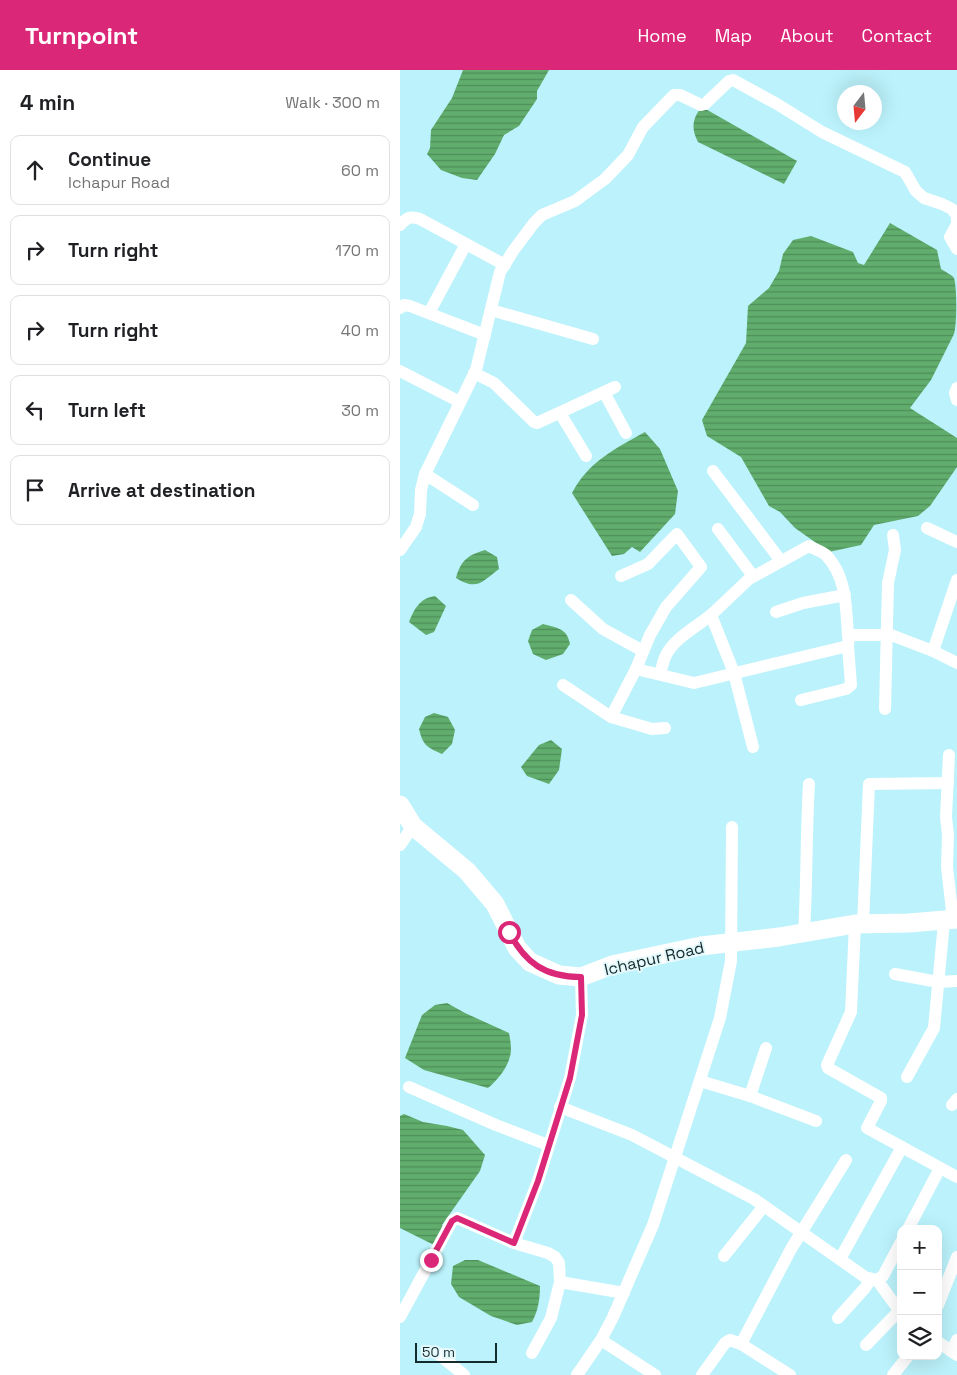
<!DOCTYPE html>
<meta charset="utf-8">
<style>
:root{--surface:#fff;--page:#f6f6f6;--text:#202124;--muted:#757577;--line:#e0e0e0;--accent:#db2777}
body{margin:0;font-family:"Space Grotesk",sans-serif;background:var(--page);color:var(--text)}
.controls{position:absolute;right:15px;bottom:15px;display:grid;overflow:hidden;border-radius:10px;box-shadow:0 5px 20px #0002}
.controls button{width:45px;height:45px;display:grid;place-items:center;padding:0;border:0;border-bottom:1px solid var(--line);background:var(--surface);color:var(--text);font:25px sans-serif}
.compass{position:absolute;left:437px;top:15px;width:45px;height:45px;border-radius:50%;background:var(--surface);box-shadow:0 5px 20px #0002;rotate:196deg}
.scale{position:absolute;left:15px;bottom:12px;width:82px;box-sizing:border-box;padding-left:5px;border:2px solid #142a2d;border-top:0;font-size:14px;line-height:18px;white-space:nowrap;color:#142a2d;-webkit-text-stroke:4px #e4f9fc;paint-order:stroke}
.stop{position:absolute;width:15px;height:15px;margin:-11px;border:4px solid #db2777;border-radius:50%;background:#fff}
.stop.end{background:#db2777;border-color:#fff;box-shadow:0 1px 5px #0008}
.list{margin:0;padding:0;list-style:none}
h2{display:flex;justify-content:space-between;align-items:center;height:65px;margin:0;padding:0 20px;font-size:21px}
h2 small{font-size:16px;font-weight:400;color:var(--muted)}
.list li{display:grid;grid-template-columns:32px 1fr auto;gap:15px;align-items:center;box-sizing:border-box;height:70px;margin:0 10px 10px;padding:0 10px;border:1px solid var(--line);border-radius:10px}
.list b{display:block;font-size:19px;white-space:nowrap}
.list p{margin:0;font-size:16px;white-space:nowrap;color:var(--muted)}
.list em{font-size:16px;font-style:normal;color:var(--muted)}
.icon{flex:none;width:28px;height:28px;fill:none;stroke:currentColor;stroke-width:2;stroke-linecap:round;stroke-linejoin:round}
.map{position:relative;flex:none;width:557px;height:1305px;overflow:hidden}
header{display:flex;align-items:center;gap:30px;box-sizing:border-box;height:70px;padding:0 25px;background:var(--accent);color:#fff}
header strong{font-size:24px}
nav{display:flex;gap:28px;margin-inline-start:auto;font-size:18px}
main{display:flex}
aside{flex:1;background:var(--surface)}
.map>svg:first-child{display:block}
.water{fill:url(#water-rules)}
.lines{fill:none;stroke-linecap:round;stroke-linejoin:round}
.street{stroke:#fff;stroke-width:12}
.secondary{stroke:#fff;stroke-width:19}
.route{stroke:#db2777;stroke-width:6}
.labels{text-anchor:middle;stroke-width:4;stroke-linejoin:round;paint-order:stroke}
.street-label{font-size:16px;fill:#142a2d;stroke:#e4f9fc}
</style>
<header>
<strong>Turnpoint</strong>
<nav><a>Home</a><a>Map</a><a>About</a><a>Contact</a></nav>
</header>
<main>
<aside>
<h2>4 min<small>Walk · 300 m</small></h2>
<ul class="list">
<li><svg class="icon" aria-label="ahead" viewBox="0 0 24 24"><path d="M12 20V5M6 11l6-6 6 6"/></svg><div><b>Continue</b><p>Ichapur Road</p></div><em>60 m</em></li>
<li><svg class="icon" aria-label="right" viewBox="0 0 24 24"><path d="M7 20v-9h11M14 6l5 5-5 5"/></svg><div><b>Turn right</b></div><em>170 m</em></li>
<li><svg class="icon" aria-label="right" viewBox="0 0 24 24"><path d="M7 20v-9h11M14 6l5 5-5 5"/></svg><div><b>Turn right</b></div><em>40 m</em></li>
<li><svg class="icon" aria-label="left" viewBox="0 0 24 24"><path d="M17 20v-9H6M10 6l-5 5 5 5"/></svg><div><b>Turn left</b></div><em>30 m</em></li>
<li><svg class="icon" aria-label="arrive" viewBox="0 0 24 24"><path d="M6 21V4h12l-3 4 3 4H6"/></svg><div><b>Arrive at destination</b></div></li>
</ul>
</aside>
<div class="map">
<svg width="557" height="1305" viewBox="0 0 557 1305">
<defs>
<pattern id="water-rules" width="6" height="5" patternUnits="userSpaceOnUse" patternTransform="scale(1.25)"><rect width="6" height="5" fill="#60ad6d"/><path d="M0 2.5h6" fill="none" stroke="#4e8d5a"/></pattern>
</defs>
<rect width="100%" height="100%" fill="#bbf2fb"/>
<!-- water -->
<g class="water">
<polygon points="63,0 149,0 137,21 137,29 119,56 104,65 95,84 77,110 62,108 41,100 27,84 30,78 31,60 52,28"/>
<path d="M302,37L397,91L384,114L298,72C291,59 292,48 302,37Z"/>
<path d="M490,153L537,180L541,199C545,202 551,204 554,208C557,217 557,254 554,264L531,310L510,338L557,368V397L530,436L518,446L474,455L461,475L429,482L395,458L380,442L369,436L341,387L307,366L302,350L346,273L348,236L369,218L379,201L383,184L393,170L411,166L453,182L458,193L464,195Z"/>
<path d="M245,362L260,379L278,421L275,444L240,482L232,477L224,484L212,486L172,423C188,392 216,378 245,362Z"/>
<path d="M85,480L97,487L99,499C82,512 77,521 56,508C61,490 68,485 85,480Z"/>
<path d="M35,526L46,536L34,562L26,565L9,552C14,539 20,528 35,526Z"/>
<path d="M143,554C157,558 167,558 170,574L163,584L146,590L133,584L128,571L132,560Z"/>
<path d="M34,643L48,647L55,660L52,674L42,684C26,677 23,675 19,659L25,647Z"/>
<polygon points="151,670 162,679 159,700 149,714 127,706 121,697 139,675"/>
<path d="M47,933L65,943L109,963C110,968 111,974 111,980C110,995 99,1009 88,1018L24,1000L5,988L22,945L35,935Z"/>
<polygon points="4,1044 23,1052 47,1056 63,1060 85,1085 80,1101 42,1155 46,1162 36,1176 0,1158 0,1046"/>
<path d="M65,1190H78L140,1216C140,1229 138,1241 132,1252L117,1255L91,1246L59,1227L51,1214L53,1196Z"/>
</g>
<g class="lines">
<!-- street -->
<g class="street">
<path d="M0,155C7,147 11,146 20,149L105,195"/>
<polyline points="0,238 4,235 10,236 85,265"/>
<polyline points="91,240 193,269"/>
<polyline points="29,243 66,174"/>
<polyline points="0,301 60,332"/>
<polyline points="74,303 94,313 134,352 137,353 215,317"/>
<polyline points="557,318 555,323 557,330"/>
<polyline points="204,322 226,363"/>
<polyline points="160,343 186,386"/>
<polyline points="313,401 381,491"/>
<polyline points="25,404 73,435"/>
<polyline points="527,458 557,472"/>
<polyline points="318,459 353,506"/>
<polyline points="0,480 16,457 20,444 21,420 25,404 76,300 100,202 113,181 134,153 142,145 175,131 205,109 228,85 243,57 274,25 280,25 301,35 305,34 329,11 333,10 377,34 422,62 505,102 516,121 524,128 542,134 552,139 557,146 557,154 550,167 557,179"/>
<polyline points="221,506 248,494 277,464 301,497 266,537 250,565 236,599 211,647 252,659 265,658"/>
<polyline points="171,530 203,559 243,581"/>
<polyline points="376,542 403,533 445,525"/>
<polyline points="533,581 557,510"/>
<polyline points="236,599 294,613 448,576"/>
<path d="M260,604C262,598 263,591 266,585C275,568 296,557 311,545"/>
<polyline points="163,615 211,647"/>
<polyline points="401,630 446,619 451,615 448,576 449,565 491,565 533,581 557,593"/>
<polyline points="485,639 488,513 495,480 493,465"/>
<path d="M353,677L334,603L311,545L349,509L409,476C414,479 422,481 426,485C447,507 446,538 448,566"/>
<polyline points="549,685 546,747 548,765 547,797 553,850"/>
<polyline points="0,775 13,756"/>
<polyline points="455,854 451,942 427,995 428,998 481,1028 481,1031 467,1058 557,1107"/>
<polyline points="463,854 469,714 548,713"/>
<path d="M404,863C407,813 406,764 409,714"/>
<polyline points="495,904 538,912 557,911"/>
<polyline points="507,1007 534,958 544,852"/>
<polyline points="300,1011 350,1026 416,1051"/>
<polyline points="9,1017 96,1055 148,1075"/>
<polyline points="350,1026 366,978"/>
<polyline points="552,1035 557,1029"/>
<polyline points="160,1037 232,1065 354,1129 465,1207 477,1210 483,1206 501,1172"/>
<polyline points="508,1159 540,1098"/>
<polyline points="114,1173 138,1111 170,1008 182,945 181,907"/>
<polyline points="324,1186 364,1136"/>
<polyline points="440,1189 502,1077"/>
<polyline points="477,1210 501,1243"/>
<polyline points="160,1212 224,1223"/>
<polyline points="538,1235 557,1187"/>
<polyline points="0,1247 52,1151 57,1148 114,1173 148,1183 155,1187 159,1193 160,1212 151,1248 132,1283"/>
<polyline points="438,1248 465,1218 471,1209"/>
<polyline points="201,1270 255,1305"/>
<polyline points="538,1272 557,1285"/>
<polyline points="341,1274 391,1179 446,1090"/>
<polyline points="466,1275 499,1241"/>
<polyline points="551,1281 557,1270"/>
<polyline points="36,1282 64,1305"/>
<polyline points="177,1305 201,1270 213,1247 253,1155 320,948 331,891 332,757"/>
<polyline points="302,1305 325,1273 330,1270 341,1274 390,1305"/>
<polyline points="493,1305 508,1286"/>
</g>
<!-- secondary -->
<polyline class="secondary" points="0,735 13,756 67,801 95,834 117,878 130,892 159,905 181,907 212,895 301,876 379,867 455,854 509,853 557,849"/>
</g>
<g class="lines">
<!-- route -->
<path class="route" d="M31,1190L52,1151L57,1148L114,1173L138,1111L170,1008L182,945L181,907C145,907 125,893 109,862"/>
</g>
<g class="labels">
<!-- street labels -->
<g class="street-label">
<text transform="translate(254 888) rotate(-13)" y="6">Ichapur Road</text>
</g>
</g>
</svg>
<div class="controls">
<button>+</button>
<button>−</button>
<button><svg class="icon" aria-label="layers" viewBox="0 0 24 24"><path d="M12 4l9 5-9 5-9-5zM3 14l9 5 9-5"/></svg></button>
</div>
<svg class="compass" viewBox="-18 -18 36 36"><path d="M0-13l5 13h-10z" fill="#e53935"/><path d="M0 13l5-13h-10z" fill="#757577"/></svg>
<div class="scale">50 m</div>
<div class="stop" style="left:109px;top:862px"></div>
<div class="stop end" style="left:31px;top:1190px"></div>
</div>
</main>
